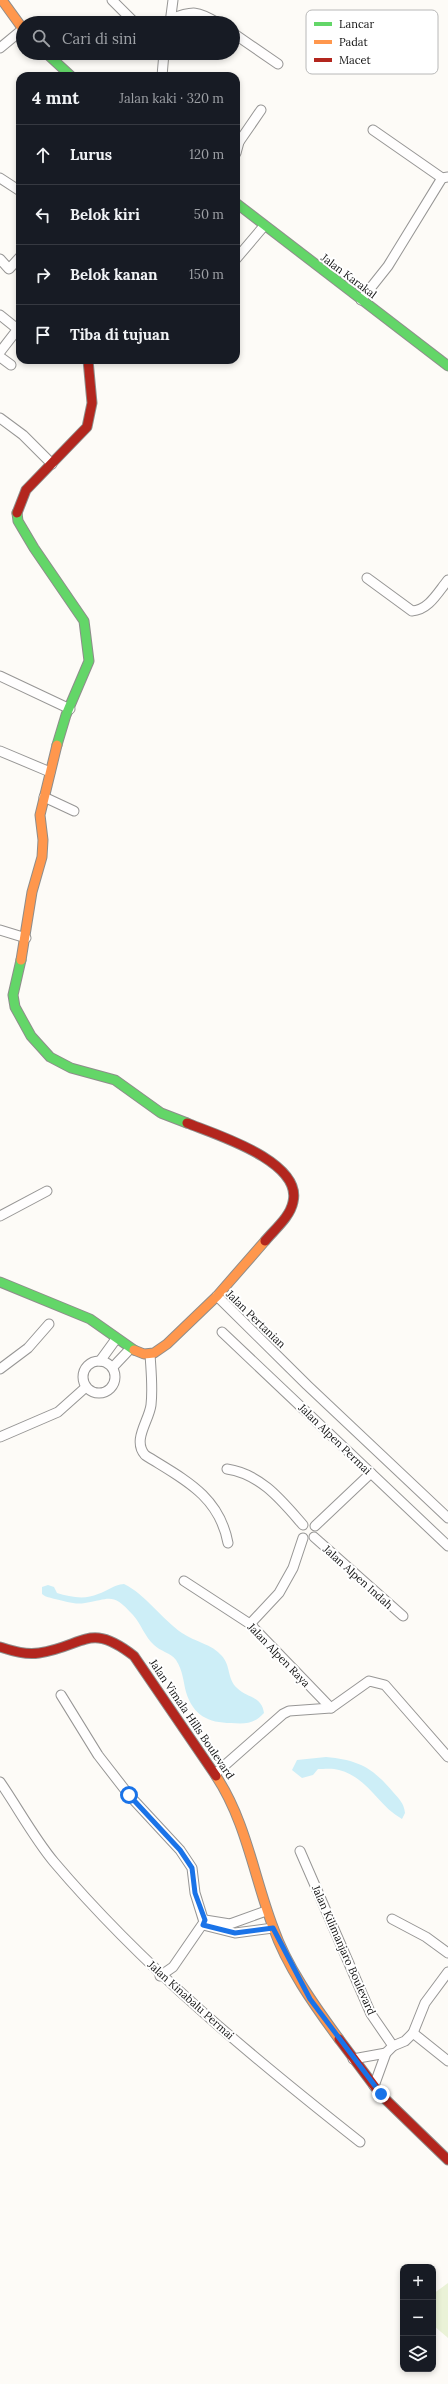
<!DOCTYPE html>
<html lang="id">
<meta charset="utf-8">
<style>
:root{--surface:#171b24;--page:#20242c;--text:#f1f3f6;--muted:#9ea1a6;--line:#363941}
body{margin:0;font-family:Lora,serif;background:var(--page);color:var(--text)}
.controls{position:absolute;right:12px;bottom:12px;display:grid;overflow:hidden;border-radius:8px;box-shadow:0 2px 6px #0003}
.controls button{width:36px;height:36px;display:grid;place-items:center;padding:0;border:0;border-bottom:1px solid var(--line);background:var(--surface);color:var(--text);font:20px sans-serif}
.stop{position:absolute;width:12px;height:12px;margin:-9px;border:3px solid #1a73e8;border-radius:50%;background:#fff}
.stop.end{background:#1a73e8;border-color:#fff;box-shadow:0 1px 4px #0008}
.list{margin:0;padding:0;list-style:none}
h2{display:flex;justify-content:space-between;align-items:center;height:52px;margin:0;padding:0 16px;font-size:17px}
h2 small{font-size:13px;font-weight:400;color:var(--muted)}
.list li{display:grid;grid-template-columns:26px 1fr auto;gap:12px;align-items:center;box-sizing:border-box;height:60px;padding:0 16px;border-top:1px solid var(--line)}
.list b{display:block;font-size:15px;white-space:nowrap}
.list em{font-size:13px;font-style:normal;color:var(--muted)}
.icon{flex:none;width:22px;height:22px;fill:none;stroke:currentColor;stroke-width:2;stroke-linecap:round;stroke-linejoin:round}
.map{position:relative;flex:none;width:448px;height:2384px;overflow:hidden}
.search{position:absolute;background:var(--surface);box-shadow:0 2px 6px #0003;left:16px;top:16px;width:224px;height:44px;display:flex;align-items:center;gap:10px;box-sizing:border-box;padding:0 14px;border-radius:22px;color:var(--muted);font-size:15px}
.panel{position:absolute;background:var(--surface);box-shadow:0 2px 6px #0003;left:16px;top:72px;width:224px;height:292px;border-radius:12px}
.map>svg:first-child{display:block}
.green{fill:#eaf2d7}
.water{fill:#cdeef7}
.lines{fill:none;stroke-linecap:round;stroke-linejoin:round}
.street-casing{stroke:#979695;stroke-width:11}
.fast-casing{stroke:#8e8d8b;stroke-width:11}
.slow-casing{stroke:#8e8d8b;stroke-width:11}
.jam-casing{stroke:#8e8d8b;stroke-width:11}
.street{stroke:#fffefe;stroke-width:9}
.fast{stroke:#63d668;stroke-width:9}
.slow{stroke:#ff974d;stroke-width:9}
.jam{stroke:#b3261e;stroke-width:9}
.route{stroke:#1a73e8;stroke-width:5}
.labels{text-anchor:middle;stroke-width:4;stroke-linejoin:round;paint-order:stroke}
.street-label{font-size:11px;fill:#111;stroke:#fff}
.key{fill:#fff;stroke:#b8b8b8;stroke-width:1}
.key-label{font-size:11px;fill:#111}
</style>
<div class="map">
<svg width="448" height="2384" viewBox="0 0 448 2384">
<rect width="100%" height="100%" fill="#fdfbf7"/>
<!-- green -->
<polygon class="green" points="448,2283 448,2338 433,2325 433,2294"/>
<!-- water -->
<g class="water">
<path d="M124,1584C145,1594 163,1620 182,1633C195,1642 212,1644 222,1656C231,1666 227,1679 237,1688C247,1698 262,1696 264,1713C254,1724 245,1724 231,1723C208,1723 193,1715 186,1692C183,1680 183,1671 176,1660C171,1653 160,1651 154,1645C145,1637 141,1624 133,1615C112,1592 111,1599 85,1603C74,1605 66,1601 55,1599C49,1597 47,1598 42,1594V1587L48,1585L54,1587L57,1593C70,1597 85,1600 98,1594C108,1591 113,1585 124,1584Z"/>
<path d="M326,1757C358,1760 372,1767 393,1792C399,1799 404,1803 405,1813L402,1819C377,1805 369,1778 339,1770C333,1768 324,1769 318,1769L313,1775L302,1778L292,1770L297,1760Z"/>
</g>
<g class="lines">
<defs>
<g id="street">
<polyline points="112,0 135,23"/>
<path d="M171,19C193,10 198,11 218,23"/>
<polyline points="170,23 173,0"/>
<polyline points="233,33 278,64"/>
<polyline points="0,48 23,29"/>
<polyline points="162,76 164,53"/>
<polyline points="373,130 442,178 448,177"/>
<polyline points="236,141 239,142 261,110"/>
<polyline points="236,153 239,142"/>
<polyline points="0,178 20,191"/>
<polyline points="0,259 9,269 20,257"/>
<polyline points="236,259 264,226"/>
<polyline points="361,300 388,266 442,178"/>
<polyline points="0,315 20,331"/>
<polyline points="0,352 17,330"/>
<polyline points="0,357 11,365"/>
<polyline points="0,418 23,435 52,464"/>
<path d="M367,578L412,611C429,610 438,592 448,580"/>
<polyline points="0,676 70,709"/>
<polyline points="0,751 50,772"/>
<polyline points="44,797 74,811"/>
<polyline points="0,930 26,938"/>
<polyline points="0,1216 47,1191"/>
<polyline points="217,1296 307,1385 448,1518"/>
<polyline points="222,1332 448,1546"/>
<path d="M150,1354C151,1371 153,1388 151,1405C149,1421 132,1440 145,1455C183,1479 219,1495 228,1543"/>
<polyline points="100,1361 116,1339"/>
<circle cx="99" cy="1377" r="16"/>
<polyline points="113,1367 130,1349"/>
<polyline points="0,1369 28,1348 49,1324"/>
<polyline points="0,1437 58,1412 86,1387"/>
<path d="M227,1469C261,1474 282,1501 303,1525"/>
<polyline points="315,1526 371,1473"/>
<polyline points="314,1537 403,1616"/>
<polyline points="184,1581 250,1624 331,1708"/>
<polyline points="250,1624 279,1593 293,1568 303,1538"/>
<polyline points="61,1695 98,1755 129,1795 180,1850 192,1868 195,1893 204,1922 173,1967 160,1976"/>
<polyline points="216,1773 283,1714 289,1711 331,1708 369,1681 385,1685 448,1757"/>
<path d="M0,1782C18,1808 34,1838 54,1862C144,1968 251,2056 360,2142"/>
<polyline points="300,1851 371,2014 393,2046"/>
<polyline points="392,1919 426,1937 448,1953"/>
<polyline points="205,1920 230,1924 266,1911"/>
<polyline points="203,1925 235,1933 273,1928"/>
<polyline points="413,2033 448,2061"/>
<polyline points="353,2059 386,2053"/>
<polyline points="374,2086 386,2053 393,2046 405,2041 413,2033 425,2003 448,1972"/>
</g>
<g id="fast">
<polyline points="46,53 71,76"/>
<polyline points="236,203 448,366"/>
<polyline points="17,513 18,521 34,548 84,621 89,661 66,715 57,745"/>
<polyline points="21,960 13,995 15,1007 31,1036 50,1057 71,1068 115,1080 161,1113 187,1123"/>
<polyline points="0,1282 90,1319 134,1350"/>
</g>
<g id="slow">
<polyline points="2,0 23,29"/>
<polyline points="21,960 32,892 42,857 43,840 40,815 57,745"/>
<polyline points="134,1350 144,1354 154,1353 167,1344 217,1296 265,1241"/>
<path d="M216,1776C246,1821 254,1877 273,1927C287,1967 314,2005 339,2039"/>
</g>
<g id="jam">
<polyline points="17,513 26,490 87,427 92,403 88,360"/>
<path d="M187,1123C214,1134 303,1161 293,1202C290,1217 275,1229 265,1241"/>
<path d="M0,1647C13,1651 25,1655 39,1653C85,1646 89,1621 134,1656L216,1776"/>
<polyline points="339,2039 381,2095 448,2160"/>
</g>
</defs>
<!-- street casing -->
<use href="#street" class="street-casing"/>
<!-- fast casing -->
<use href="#fast" class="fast-casing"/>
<!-- slow casing -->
<use href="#slow" class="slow-casing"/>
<!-- jam casing -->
<use href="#jam" class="jam-casing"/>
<!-- street -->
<use href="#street" class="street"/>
<!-- fast -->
<use href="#fast" class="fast"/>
<!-- slow -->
<use href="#slow" class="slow"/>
<!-- jam -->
<use href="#jam" class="jam"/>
</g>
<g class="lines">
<!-- route -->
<polyline class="route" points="129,1795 180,1850 192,1868 195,1893 205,1920 203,1925 235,1933 273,1928 310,1999 381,2094"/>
</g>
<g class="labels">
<!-- street labels -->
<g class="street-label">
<text transform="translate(349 276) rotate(37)" y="4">Jalan Karakal</text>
<text transform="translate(256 1319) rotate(44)" y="4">Jalan Pertanian</text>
<text transform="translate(335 1439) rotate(44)" y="4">Jalan Alpen Permai</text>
<text transform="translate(358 1577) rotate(42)" y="4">Jalan Alpen Indah</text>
<text transform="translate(279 1655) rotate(46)" y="4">Jalan Alpen Raya</text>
<text transform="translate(192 1719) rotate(56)" y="4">Jalan Vimala Hills Boulevard</text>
<text transform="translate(344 1950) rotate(66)" y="4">Jalan Kilimanjaro Boulevard</text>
<text transform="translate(191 2000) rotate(42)" y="4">Jalan Kinabalu Permai</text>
</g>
</g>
<!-- legend -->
<rect x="306" y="10" width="132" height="64" rx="6" class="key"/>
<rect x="314" y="22" width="18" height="4" fill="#63d668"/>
<rect x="314" y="40" width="18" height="4" fill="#ff974d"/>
<rect x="314" y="58" width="18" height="4" fill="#b3261e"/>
<g class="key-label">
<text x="339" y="28">Lancar</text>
<text x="339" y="46">Padat</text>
<text x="339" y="64">Macet</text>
</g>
</svg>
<div class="controls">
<button>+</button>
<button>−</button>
<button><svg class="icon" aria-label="layers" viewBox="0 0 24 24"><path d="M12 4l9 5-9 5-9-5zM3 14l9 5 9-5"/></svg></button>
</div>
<div class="stop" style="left:129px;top:1795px"></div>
<div class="stop end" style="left:381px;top:2094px"></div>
<div class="search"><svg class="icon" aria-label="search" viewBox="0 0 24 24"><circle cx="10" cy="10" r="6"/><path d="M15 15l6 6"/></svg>Cari di sini</div>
<section class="panel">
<h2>4 mnt<small>Jalan kaki · 320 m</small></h2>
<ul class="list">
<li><svg class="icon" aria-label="ahead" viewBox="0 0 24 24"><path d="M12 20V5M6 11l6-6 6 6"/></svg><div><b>Lurus</b></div><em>120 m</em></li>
<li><svg class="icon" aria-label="left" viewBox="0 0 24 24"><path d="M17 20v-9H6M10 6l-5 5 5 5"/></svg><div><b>Belok kiri</b></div><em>50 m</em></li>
<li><svg class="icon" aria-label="right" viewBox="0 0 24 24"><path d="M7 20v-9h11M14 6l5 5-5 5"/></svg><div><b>Belok kanan</b></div><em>150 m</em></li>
<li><svg class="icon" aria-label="arrive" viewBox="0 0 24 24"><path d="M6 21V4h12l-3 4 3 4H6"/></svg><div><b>Tiba di tujuan</b></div></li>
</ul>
</section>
</div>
